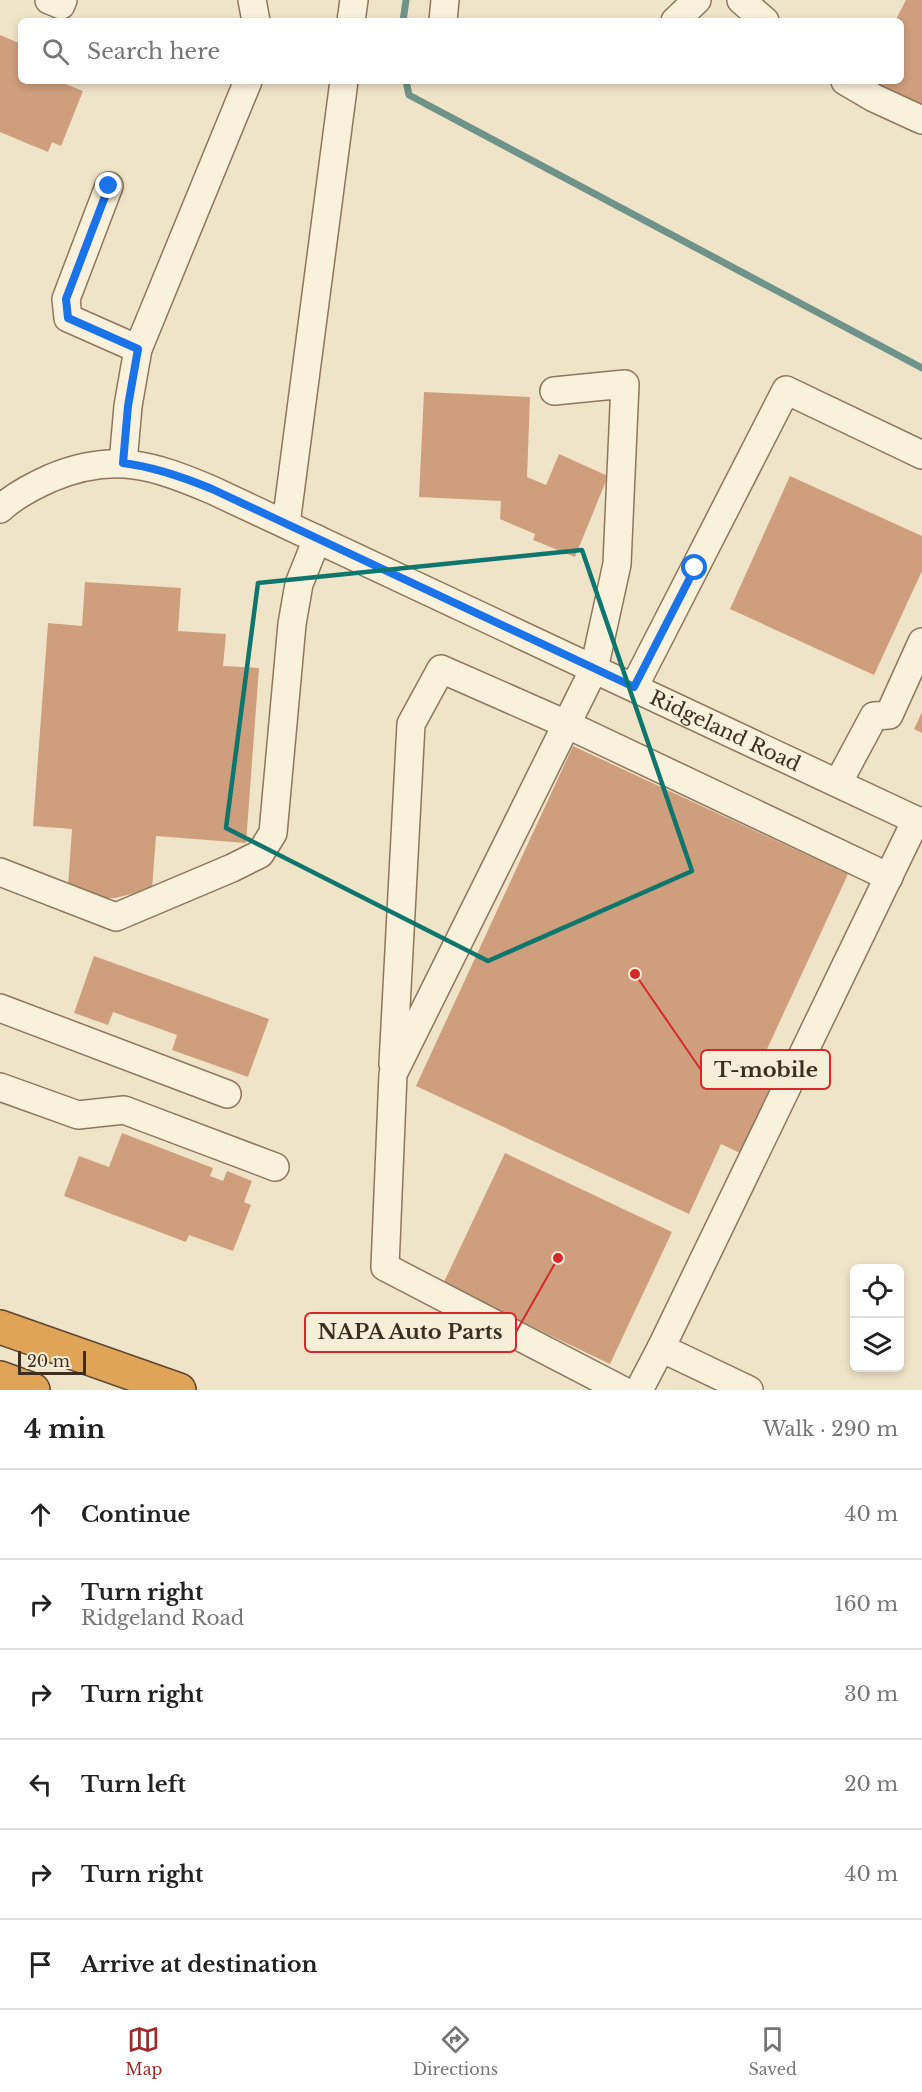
<!DOCTYPE html>
<meta charset="utf-8">
<style>
:root{--surface:#fff;--page:#f2f2f2;--text:#222;--muted:#767676;--line:#e0e0e0;--accent:#9e2a2b}
body{margin:0;font-family:"Libre Baskerville",serif;background:var(--page);color:var(--text)}
.controls{position:absolute;right:18px;bottom:18px;display:grid;overflow:hidden;border-radius:9px;box-shadow:0 3px 9px #0003}
.controls button{width:54px;height:54px;display:grid;place-items:center;padding:0;border:0;border-bottom:2px solid var(--line);background:var(--surface);color:var(--text);font:30px sans-serif}
.scale{position:absolute;left:18px;bottom:15px;width:68px;box-sizing:border-box;padding-left:6px;border:3px solid #3d2e20;border-top:0;font-size:16px;line-height:21px;white-space:nowrap;color:#3d2e20;-webkit-text-stroke:4px #f7eed8;paint-order:stroke}
.stop{position:absolute;width:18px;height:18px;margin:-14px;border:4px solid #1a73e8;border-radius:50%;background:#fff}
.stop.end{background:#1a73e8;border-color:#fff;box-shadow:0 2px 6px #0008}
.list{margin:0;padding:0;list-style:none}
h2{display:flex;justify-content:space-between;align-items:center;height:78px;margin:0;padding:0 24px;font-size:26px}
h2 small{font-size:20px;font-weight:400;color:var(--muted)}
.list li{display:grid;grid-template-columns:39px 1fr auto;gap:18px;align-items:center;box-sizing:border-box;height:90px;padding:0 24px;border-top:2px solid var(--line)}
.list b{display:block;font-size:22px;white-space:nowrap}
.list p{margin:0;font-size:20px;white-space:nowrap;color:var(--muted)}
.list em{font-size:20px;font-style:normal;color:var(--muted)}
.icon{flex:none;width:33px;height:33px;fill:none;stroke:currentColor;stroke-width:2;stroke-linecap:round;stroke-linejoin:round}
.map{position:relative;flex:none;width:922px;height:1390px;overflow:hidden}
.search{position:absolute;background:var(--surface);box-shadow:0 3px 9px #0003;left:18px;right:18px;top:18px;height:66px;display:flex;align-items:center;gap:15px;box-sizing:border-box;padding:0 21px;border-radius:9px;color:var(--muted);font-size:22px}
.sheet{height:618px;background:var(--surface)}
nav{display:flex;justify-content:space-around;align-items:center;box-sizing:border-box;height:84px;border-top:2px solid var(--line);background:var(--surface);font-size:16px;color:var(--muted)}
nav a{display:grid;justify-items:center;gap:3px}
nav .on{color:var(--accent)}
.map>svg:first-child{display:block}
.lines{fill:none;stroke-linecap:round;stroke-linejoin:round}
.stream{stroke:#6f938a;stroke-width:7}
.building{fill:#cf9f7d}
.minor-casing{stroke:#8d765c;stroke-width:30}
.highway-casing{stroke:#5b4430;stroke-width:36}
.minor{stroke:#faf1dc;stroke-width:27}
.highway{stroke:#e0a458;stroke-width:33}
.route{stroke:#1a73e8;stroke-width:8}
.marked{fill:none;stroke:#0f766e;stroke-width:4.5;stroke-linejoin:round}
.labels{text-anchor:middle;stroke-width:4.5;stroke-linejoin:round;paint-order:stroke}
.street-label{font-size:20px;fill:#3d2e20;stroke:#f7eed8}
.leader{fill:none;stroke:#d62828;stroke-width:2}
.callout-dot{fill:#d62828;stroke:#f7eed8;stroke-width:2}
.callout{fill:#f7eed8;stroke:#d62828;stroke-width:2}
.callout-label{font-size:21px;text-anchor:middle;font-weight:bold;fill:#3d2e20}
</style>
<div class="map">
<svg width="922" height="1390" viewBox="0 0 922 1390">
<rect width="100%" height="100%" fill="#f0e4c8"/>
<g class="lines">
<!-- stream -->
<g class="stream">
<polyline points="403,21 406,0"/>
<polyline points="406,81 409,95 922,368"/>
</g>
</g>
<!-- building -->
<g class="building">
<polygon points="906,0 922,0 922,109 868,81 901,81 901,21 895,21"/>
<polygon points="0,35 21,44 21,81 58,81 83,91 61,146 52,142 48,152 0,132"/>
<polygon points="424,392 530,397 527,477 546,485 559,454 608,476 575,557 533,540 535,534 500,519 501,501 419,497"/>
<polygon points="790,476 922,536 922,571 874,675 730,609"/>
<polygon points="85,582 181,588 178,631 226,634 223,666 259,668 246,843 156,836 152,889 115,898 100,898 68,886 72,829 33,826 48,623 82,626"/>
<polygon points="922,712 922,733 914,729"/>
<polygon points="573,746 848,874 756,1073 775,1082 742,1154 721,1144 689,1214 416,1086"/>
<polygon points="94,956 269,1019 248,1077 172,1050 177,1035 113,1012 108,1025 74,1013"/>
<polygon points="122,1133 213,1168 210,1176 223,1181 227,1171 252,1181 244,1202 251,1205 233,1251 189,1235 186,1242 64,1196 79,1156 109,1167"/>
<polygon points="505,1153 672,1232 610,1364 443,1284"/>
</g>
<g class="lines">
<defs>
<g id="minor">
<polyline points="49,0 61,5 63,0"/>
<polyline points="252,0 256,21"/>
<polyline points="741,0 765,21"/>
<polyline points="351,21 354,0"/>
<polyline points="443,21 445,0"/>
<polyline points="675,21 697,0"/>
<polyline points="845,81 874,98 922,120"/>
<polyline points="109,186 66,299 68,318 138,349"/>
<polyline points="554,391 625,384 617,564 594,669 393,1074 385,1267 622,1390"/>
<polyline points="123,463 128,406 138,349 248,81"/>
<path id="s1" d="M0,509C14,496 33,486 51,478C114,452 153,465 212,490L922,823"/>
<polyline points="286,524 344,81"/>
<polyline points="634,687 786,390 922,455"/>
<polyline points="838,783 874,716 889,715 922,642"/>
<polyline points="0,872 116,917 232,868 260,854 273,833 292,624 299,584 317,539"/>
<polyline points="0,1008 227,1094"/>
<polyline points="393,1064 411,724 441,669 566,724 889,877"/>
<polyline points="0,1087 78,1115 124,1110 275,1167"/>
<polyline points="639,1390 661,1348"/>
<polyline points="749,1390 661,1348 916,820"/>
</g>
<g id="highway">
<polyline points="0,1327 179,1390"/>
<polyline points="0,1378 33,1390"/>
</g>
</defs>
<!-- minor casing -->
<use href="#minor" class="minor-casing"/>
<!-- highway casing -->
<use href="#highway" class="highway-casing"/>
<!-- minor -->
<use href="#minor" class="minor"/>
<!-- highway -->
<use href="#highway" class="highway"/>
</g>
<g class="lines">
<!-- route -->
<path class="route" d="M109,186L66,299L68,318L138,349L128,406L123,463C155,467 183,477 212,489L634,687L695,568"/>
</g>
<!-- marked area -->
<path class="marked" d="M582,550L692,871L488,961L226,828L258,583Z"/>
<g class="labels">
<!-- street labels -->
<g class="street-label">
<text dy="7" stroke="none"><textPath href="#s1" startOffset="794">Ridgeland Road</textPath></text>
</g>
</g>
<!-- callouts -->
<path class="leader" d="M635 974L701 1070M558 1258L516 1332"/>
<g class="callout-dot">
<circle cx="635" cy="974" r="6"/>
<circle cx="558" cy="1258" r="6"/>
</g>
<g class="callout">
<rect x="701" y="1050" width="129" height="39" rx="6"/>
<rect x="305" y="1313" width="211" height="39" rx="6"/>
</g>
<g class="callout-label">
<text x="766" y="1077">T-mobile</text>
<text x="410" y="1339">NAPA Auto Parts</text>
</g>
</svg>
<div class="controls">
<button><svg class="icon" aria-label="locate" viewBox="0 0 24 24"><circle cx="12" cy="12" r="6"/><path d="M12 2v4M12 18v4M2 12h4M18 12h4"/></svg></button>
<button><svg class="icon" aria-label="layers" viewBox="0 0 24 24"><path d="M12 4l9 5-9 5-9-5zM3 14l9 5 9-5"/></svg></button>
</div>
<div class="scale">20 m</div>
<div class="stop" style="left:695px;top:568px"></div>
<div class="stop end" style="left:109px;top:186px"></div>
<div class="search"><svg class="icon" aria-label="search" viewBox="0 0 24 24"><circle cx="10" cy="10" r="6"/><path d="M15 15l6 6"/></svg>Search here</div>
</div>
<section class="sheet">
<h2>4 min<small>Walk · 290 m</small></h2>
<ul class="list">
<li><svg class="icon" aria-label="ahead" viewBox="0 0 24 24"><path d="M12 20V5M6 11l6-6 6 6"/></svg><div><b>Continue</b></div><em>40 m</em></li>
<li><svg class="icon" aria-label="right" viewBox="0 0 24 24"><path d="M7 20v-9h11M14 6l5 5-5 5"/></svg><div><b>Turn right</b><p>Ridgeland Road</p></div><em>160 m</em></li>
<li><svg class="icon" aria-label="right" viewBox="0 0 24 24"><path d="M7 20v-9h11M14 6l5 5-5 5"/></svg><div><b>Turn right</b></div><em>30 m</em></li>
<li><svg class="icon" aria-label="left" viewBox="0 0 24 24"><path d="M17 20v-9H6M10 6l-5 5 5 5"/></svg><div><b>Turn left</b></div><em>20 m</em></li>
<li><svg class="icon" aria-label="right" viewBox="0 0 24 24"><path d="M7 20v-9h11M14 6l5 5-5 5"/></svg><div><b>Turn right</b></div><em>40 m</em></li>
<li><svg class="icon" aria-label="arrive" viewBox="0 0 24 24"><path d="M6 21V4h12l-3 4 3 4H6"/></svg><div><b>Arrive at destination</b></div></li>
</ul>
</section>
<nav>
<a class="on"><svg class="icon" aria-label="map" viewBox="0 0 24 24"><path d="M3 6l6-2 6 2 6-2v14l-6 2-6-2-6 2zM9 4v14M15 6v14"/></svg>Map</a>
<a><svg class="icon" aria-label="directions" viewBox="0 0 24 24"><path d="M12 3l9 9-9 9-9-9zM9 14v-3h6M13 9l2 2-2 2"/></svg>Directions</a>
<a><svg class="icon" aria-label="saved" viewBox="0 0 24 24"><path d="M7 4h10v16l-5-4-5 4z"/></svg>Saved</a>
</nav>
